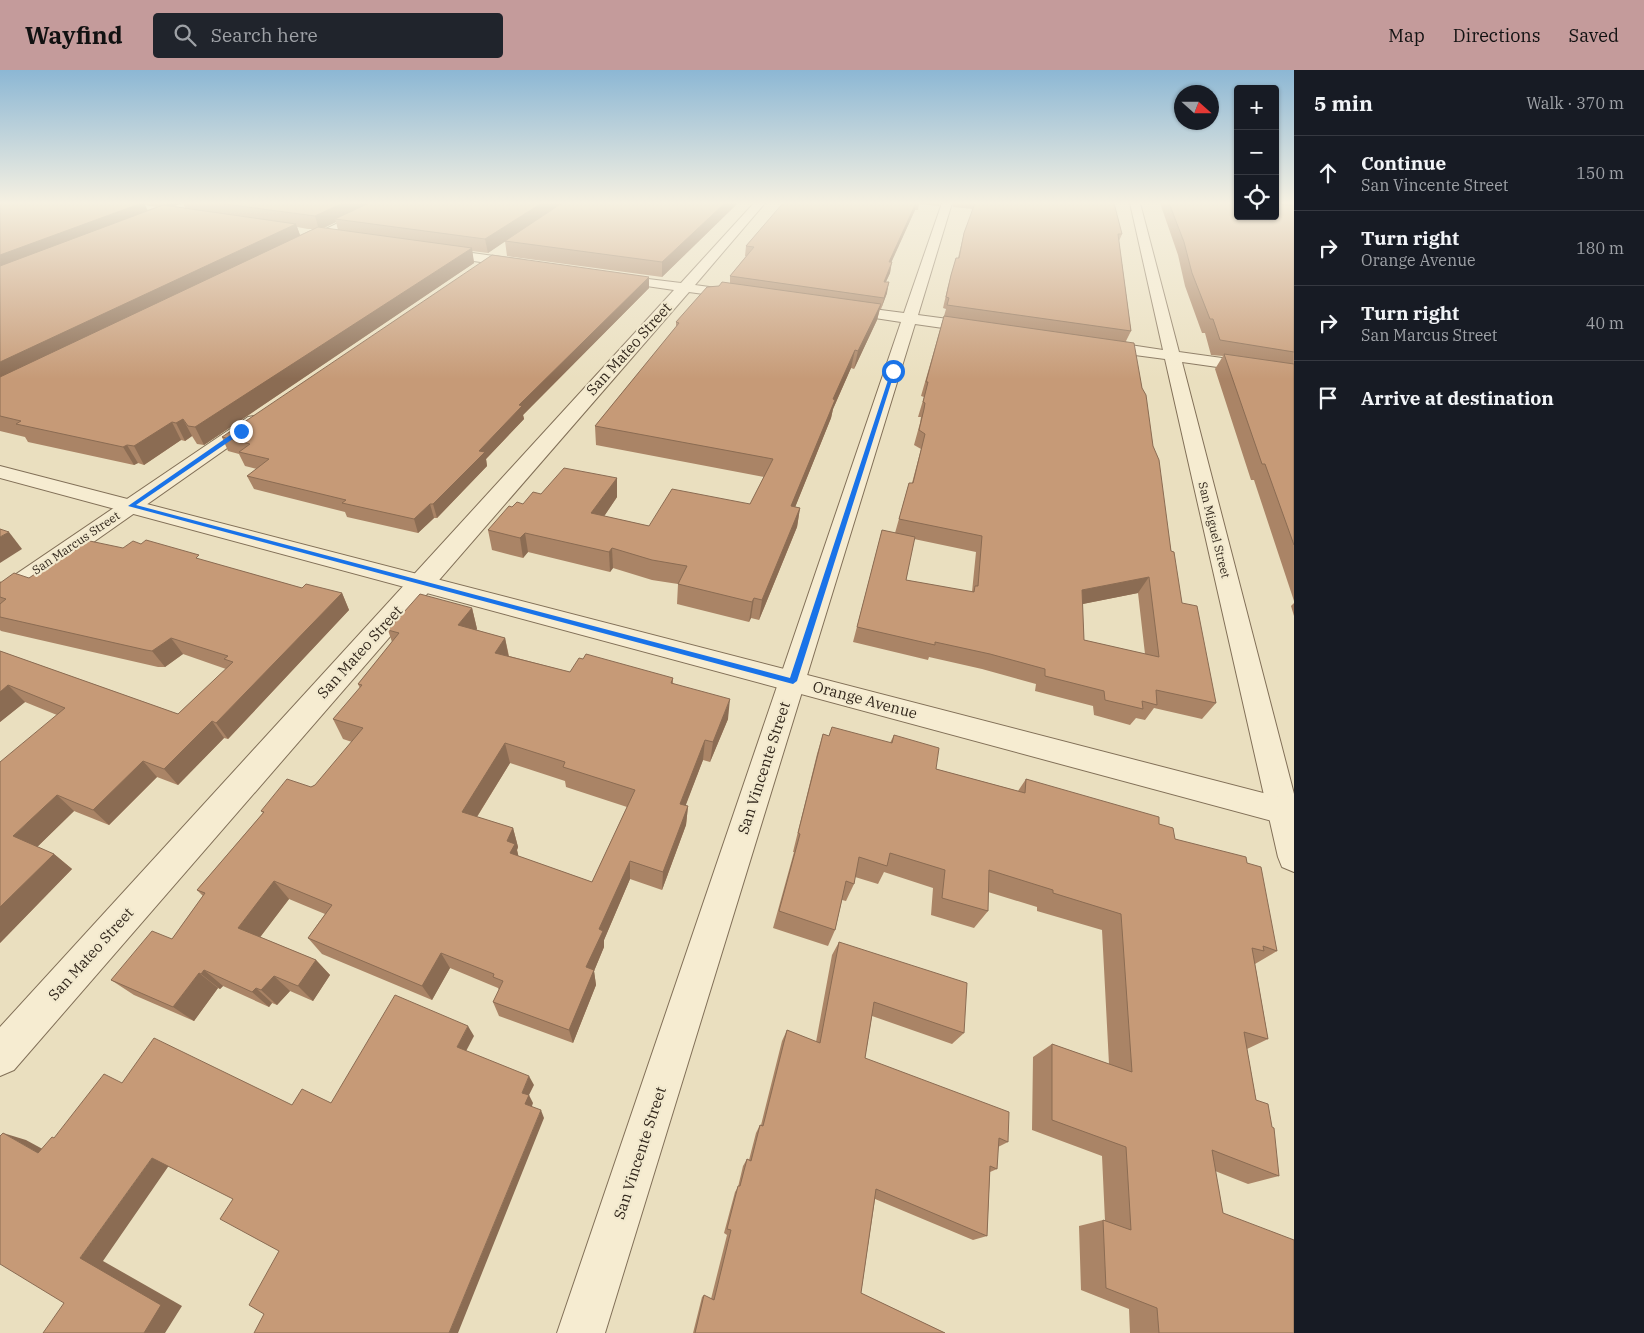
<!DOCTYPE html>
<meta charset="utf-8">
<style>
:root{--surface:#171b24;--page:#20242c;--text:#f1f3f6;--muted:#9ea1a6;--line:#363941;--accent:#c49b9b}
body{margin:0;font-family:"IBM Plex Serif",serif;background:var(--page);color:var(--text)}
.controls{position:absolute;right:15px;top:15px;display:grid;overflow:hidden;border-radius:5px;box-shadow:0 1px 4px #0004}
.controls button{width:45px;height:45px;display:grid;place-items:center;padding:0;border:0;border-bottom:1px solid var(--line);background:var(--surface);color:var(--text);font:25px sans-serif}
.compass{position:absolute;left:1174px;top:15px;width:45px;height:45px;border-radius:50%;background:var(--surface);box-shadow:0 1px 4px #0004;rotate:111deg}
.stop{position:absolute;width:15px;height:15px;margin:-11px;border:4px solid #1a73e8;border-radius:50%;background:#fff}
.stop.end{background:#1a73e8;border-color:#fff;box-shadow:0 1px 5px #0008}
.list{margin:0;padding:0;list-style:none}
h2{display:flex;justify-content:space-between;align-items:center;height:65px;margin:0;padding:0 20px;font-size:21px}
h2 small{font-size:16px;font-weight:400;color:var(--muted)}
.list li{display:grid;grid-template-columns:32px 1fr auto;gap:15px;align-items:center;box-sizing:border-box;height:75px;padding:0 20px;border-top:1px solid var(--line)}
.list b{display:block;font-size:19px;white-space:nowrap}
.list p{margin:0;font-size:16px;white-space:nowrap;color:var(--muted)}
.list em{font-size:16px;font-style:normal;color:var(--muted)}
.icon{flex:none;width:28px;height:28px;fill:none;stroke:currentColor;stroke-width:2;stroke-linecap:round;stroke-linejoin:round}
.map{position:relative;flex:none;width:1294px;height:1263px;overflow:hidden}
header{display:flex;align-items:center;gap:30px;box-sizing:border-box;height:70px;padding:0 25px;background:var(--accent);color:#111}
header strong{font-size:24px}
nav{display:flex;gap:28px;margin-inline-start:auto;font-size:18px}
.search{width:350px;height:45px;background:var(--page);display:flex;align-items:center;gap:12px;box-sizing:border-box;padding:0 18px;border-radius:5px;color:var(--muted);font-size:19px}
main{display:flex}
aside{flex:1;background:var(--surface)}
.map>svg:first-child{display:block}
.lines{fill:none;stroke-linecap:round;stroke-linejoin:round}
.minor-casing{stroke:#827058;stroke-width:2}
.tertiary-casing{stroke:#827058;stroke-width:2}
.minor{fill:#f6ecd1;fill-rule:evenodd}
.tertiary{fill:#f6ecd1;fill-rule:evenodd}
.wall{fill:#aa8466;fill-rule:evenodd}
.shaded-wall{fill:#8b6c53}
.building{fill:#c69a77;stroke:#8b6c53;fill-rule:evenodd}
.route{fill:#1a73e8}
.labels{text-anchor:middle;stroke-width:4.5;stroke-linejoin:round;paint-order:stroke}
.far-street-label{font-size:12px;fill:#32271c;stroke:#f2e9ce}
.street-label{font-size:15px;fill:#32271c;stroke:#f2e9ce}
</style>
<header>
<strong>Wayfind</strong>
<div class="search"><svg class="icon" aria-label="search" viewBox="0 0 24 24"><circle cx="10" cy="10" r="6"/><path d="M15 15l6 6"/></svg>Search here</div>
<nav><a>Map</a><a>Directions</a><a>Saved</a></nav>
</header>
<main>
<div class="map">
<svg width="1294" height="1263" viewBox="0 0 1294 1263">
<rect width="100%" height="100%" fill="#eadfbf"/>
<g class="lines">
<defs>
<g id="minor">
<polygon points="378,133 391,133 304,178 296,178 294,175"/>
<polygon points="754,133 765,133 695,215 745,222 747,225 745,228 740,229 689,222 14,1000 0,1006 0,957 674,220 612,211 607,210 605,207 607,204 681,213"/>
<polygon points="942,133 952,133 918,245 978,253 986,258 978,263 915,254 605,1263 557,1263 901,252 842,243 835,239 842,235 904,243"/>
<polygon points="1130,133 1140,133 1179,282 1294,298 1294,308 1182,292 1294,724 1294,802 1282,797 1278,787 1165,289 1097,280 1089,275 1097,270 1163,280"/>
<polygon points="436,178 523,190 530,194 523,198 432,185 430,182"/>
<polygon points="254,346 260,347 263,351 260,355 8,532 0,534 0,515 248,347"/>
</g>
<polygon id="tertiary" points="0,396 1294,731 1294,757 0,408"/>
</defs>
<!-- minor casing -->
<use href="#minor" class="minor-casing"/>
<!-- tertiary casing -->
<use href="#tertiary" class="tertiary-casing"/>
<!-- minor -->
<use href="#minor" class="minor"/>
<!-- tertiary -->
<use href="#tertiary" class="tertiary"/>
</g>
<!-- wall -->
<g class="wall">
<path d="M0,133H183L174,136L185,138L183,133H738L662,207L507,186L505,171L488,183L472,181L474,193L204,375L197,374L192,366L185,371L181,370L144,395L138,393L134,395L28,372L25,367L0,361ZM145,135L157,137L147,140ZM336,152L338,160L324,158ZM297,157L308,159H313L300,165Z"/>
<polygon points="783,133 940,133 939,136 919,134 918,140 915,140 891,192 890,203 886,212 887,223 881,239 880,239 877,250 854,299 851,298 833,339 831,348 795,437 800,438 797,457 759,550 751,548 749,552 677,534 678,514 652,510 613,498 610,502 528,482 523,488 492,480 488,460 512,437 523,434 541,424 617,408 617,427 604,446 649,456 750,434 764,407 596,375 595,356 676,257 676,252 719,216 730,213 730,206 746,186 745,186 746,176"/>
<path d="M952,133H1114L1122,164L1119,171L1131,261L1126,271L1142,318L1153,376L1171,481L1182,533L1216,633L1202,649L1154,638L1145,650L1136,648L1130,655L1094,645L1093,636L1035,621L1036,614L982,599L929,587L928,590L853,572L882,460L895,463L909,413H912L921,379L914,375L920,353L921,347H918L924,327L921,326L946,239L943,238L948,216L956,188H958L964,163L973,139L953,137ZM914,469L976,482L972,522L906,510ZM1138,523L1145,584L1084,570L1082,534Z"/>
<polygon points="1160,133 1294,133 1294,531 1254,410 1251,410 1215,299 1223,286 1211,285 1205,263 1202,263 1185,216 1178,185"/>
<polygon points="649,207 649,218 523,345 524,349 486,389 487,396 437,448 434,448 418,463 347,447 345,442 254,419 247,406 257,399 245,396 239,384 228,381 222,367"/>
<polygon points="123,478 202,490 302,518 342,523 349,540 228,669 224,668 178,715 157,707 109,755 74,741 37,777 54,784 72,799 0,873 57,645 25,632 0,652 0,581 178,644 226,599 183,584 165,597 158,597 1,561 0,560 0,511 1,512 29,508"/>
<polygon points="1294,533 1294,546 1291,536"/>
<path d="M472,538L477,559L476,560L505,568L509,586L570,602L673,608V613L728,649L710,692L703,690L685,736H688L686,755L662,820L630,809L604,870V877L594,901L596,915L573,973L499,946L493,932L499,920L498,918L450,898L432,930L322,884L308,868L325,844L289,829L260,867L316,890L330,905L313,931L290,921L277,935L272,933L269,937L223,916L220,919L218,918L194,951L134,925L111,910L172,869L203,826L197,820L263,743L261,741L315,715L352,672L343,669L333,649L360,618L358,614L392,572L388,560ZM510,693L565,711L566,717L627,737L592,812L518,786L517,780L518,777L513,758L477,747Z"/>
<polygon points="823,664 829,666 890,673 894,665 936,699 1018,721 1026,709 1159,754 1175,769 1247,793 1277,881 1255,894 1268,969 1247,979 1256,1030 1279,1106 1248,1114 1215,1101 1223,1143 1294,1263 1130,1263 1129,1239 1081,1220 1079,1156 1103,1150 1105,1151 1102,1086 1032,1060 1033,987 1052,974 1109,994 1102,860 1037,841 1037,837 988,822 988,841 974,858 931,845 933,818 884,802 878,814 855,807 854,814 846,831 842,830 835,860 828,876 773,858 794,782 793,782 817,684"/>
<polygon points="839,872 964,963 952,974 872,946 865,988 1008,1072 998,1077 997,1099 990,1102 987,1166 973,1170 875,1129 861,1223 945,1263 693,1263 702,1227 704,1225 711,1229 727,1165 724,1163 735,1122 738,1117 743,1096 747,1089 749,1090 756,1063 760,1055 761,1055 782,971 787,960 816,972 832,885"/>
</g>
<!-- shaded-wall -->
<g class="shaded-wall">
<polygon points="142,133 144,133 150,145 0,203 0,185"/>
<polygon points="166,133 183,133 168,138"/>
<polygon points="343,133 375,133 335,149 336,152 319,160 315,146"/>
<polygon points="542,133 563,133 488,183 485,169"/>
<polygon points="725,133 738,133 662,207 662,192"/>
<polygon points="916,133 915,140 887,202 889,192"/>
<polygon points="296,154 301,168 0,315 0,292"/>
<polygon points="472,178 474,193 204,375 195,357"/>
<polygon points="892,192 890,203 881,222 884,212"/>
<polygon points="649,207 649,218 523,345 524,349 486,389 487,396 437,448 433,434 519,335"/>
<polygon points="889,212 887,223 881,239 884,228"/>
<polygon points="881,234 877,250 854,299 858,281"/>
<polygon points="855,280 851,298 833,339 831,348 788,455 791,436 833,329"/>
<polygon points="183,349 192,366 185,371 176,353"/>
<polygon points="172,352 181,370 144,395 134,376"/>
<polygon points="127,375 138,393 134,395 123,377"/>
<polygon points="617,408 617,427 593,463 591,443"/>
<polygon points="430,434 434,448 418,463 414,449"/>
<polygon points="800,438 797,457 759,550 762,530"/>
<polygon points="9,462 22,479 0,493 0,467"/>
<polygon points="525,463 528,482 523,488 520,468"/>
<polygon points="612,478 613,498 610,502 609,482"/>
<polygon points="1149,507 1138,523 1073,536 1082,520"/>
<polygon points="342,523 349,540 228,669 216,653"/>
<polygon points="754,528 751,548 749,552 752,532"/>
<polygon points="472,538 477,559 464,576 458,555"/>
<polygon points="171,568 183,584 165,597 152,581"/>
<polygon points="505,568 509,589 495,583"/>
<polygon points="8,615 25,632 0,652 0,622"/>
<polygon points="730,629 728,649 710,692 713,672"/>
<polygon points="212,651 224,668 178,715 164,699"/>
<polygon points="705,670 703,690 679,753 680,734"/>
<polygon points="505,673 510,693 468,761 462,742"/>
<polygon points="143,691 157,707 109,755 93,740"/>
<polygon points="57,725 74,741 32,782 13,766"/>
<polygon points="688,736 686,755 662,820 663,802"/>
<polygon points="513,758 518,777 517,780 520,792 516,801 507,771"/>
<polygon points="54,784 72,799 0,873 0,837"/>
<polygon points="630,791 630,809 604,870 604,877 594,901 596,915 573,973 569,960 586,897 599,859"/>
<polygon points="274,811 289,829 255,874 238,858"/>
<polygon points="441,883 450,898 432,930 422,916"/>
<polygon points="316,890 330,905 313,931 298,916"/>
<polygon points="204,900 223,916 220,919 201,904"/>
<polygon points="199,903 218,918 194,951 173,937"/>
<polygon points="274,906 290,921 277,935 261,920"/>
<polygon points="256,918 272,933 269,937 252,922"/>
<polygon points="468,956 474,966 463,987 457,977"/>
<polygon points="529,1006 534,1015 529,1025 533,1033 530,1042 525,1034 522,1023"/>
<polygon points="541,1040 544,1048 458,1263 449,1263"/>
<polygon points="3,1063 26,1070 61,1089 38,1083"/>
<polygon points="152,1088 170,1094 103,1191 182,1236 165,1263 144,1263 80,1188"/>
</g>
<!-- building -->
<g class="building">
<polygon points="0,133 142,133 0,185"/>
<polygon points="217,133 343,133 315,146"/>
<polygon points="369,133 542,133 485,169 335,149"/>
<polygon points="562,133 725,133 662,192 505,171"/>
<polygon points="783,133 916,133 889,192 892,192 884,212 889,212 884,228 730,206 754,177 746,176"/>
<polygon points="975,133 1114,133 1122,164 1118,164 1131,261 947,235 949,228 946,227 951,205 956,188 959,188 964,163"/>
<polygon points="1169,133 1238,133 1238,146 1275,146 1275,133 1280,133 1280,134 1294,136 1294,282 1220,270 1213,249 1210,249 1192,203 1184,172"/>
<polygon points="163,135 296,154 0,292 0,196"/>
<polygon points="318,157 472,178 195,357 188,356 183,349 176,353 172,352 134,376 127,375 123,377 16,354 21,351 0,346 0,307"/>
<polygon points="492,185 649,207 519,335 522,336 479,381 485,382 433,434 430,434 414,449 342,433 346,430 247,406 269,389 239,382 250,374 222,367"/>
<polygon points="722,212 881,234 858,281 855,280 833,329 835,330 791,436 800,438 762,530 754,528 752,532 678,514 687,496 652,490 612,478 609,482 525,463 520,468 488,460 509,436 512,437 517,432 523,434 533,422 541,424 564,398 617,408 591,443 649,456 672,419 750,434 773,389 595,356 679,253 676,252 707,217 719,216"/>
<path d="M944,246L1134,273L1142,318L1146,325L1153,376L1159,390L1171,481L1174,482L1182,533L1197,536L1216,633L1156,620L1157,635L1142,631L1143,639L1105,630L1104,621L1045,606V599L990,584L935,572V575L857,557L882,460L915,467L906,510L974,522L975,516H978L982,466L899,449L909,413H913L925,364L919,360L924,339L925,333L923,332L928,312H926ZM1149,507L1159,587L1084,570L1082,520Z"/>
<polygon points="1224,284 1294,294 1294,475 1265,394 1262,394"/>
<polygon points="0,459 9,462 0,467"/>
<polygon points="85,470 123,478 133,471 141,474 146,470 199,485 196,488 302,518 306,514 342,523 216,653 212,651 164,699 143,691 93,740 57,725 13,766 54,784 0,837 0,692 65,638 8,615 0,622 0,581 178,644 233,592 224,589 228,586 171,568 152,581 146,580 0,547 0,534 6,529 0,527 0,513 14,503 29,508"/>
<path d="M420,524L472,538L458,555L505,568L495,583L570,602L579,588L583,589L586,584L673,608L671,613L730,629L713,672L705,670L680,734L688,736L663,802L630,791L599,859L603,861L586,897L594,900L569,960L493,932L503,911L493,907L494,904L441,883L422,916L308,868L332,835L274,811L238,858L316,890L298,916L274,906L261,920L256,918L252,922L204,900L201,904L199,903L173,937L111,910L152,861L172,869L205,823L197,820L264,742L261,741L287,709L311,717L315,715L363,658L333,649L362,615L358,614L399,563L388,560ZM505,673L565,692L563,697L635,720L592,812L510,783L515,774L507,771L513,758L462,742Z"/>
<polygon points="832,657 892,673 894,665 939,678 936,699 1025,723 1026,709 1159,747 1159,754 1173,758 1175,769 1246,787 1247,793 1261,797 1277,881 1263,876 1264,881 1252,878 1268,969 1244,962 1256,1030 1268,1034 1272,1057 1274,1058 1279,1106 1212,1080 1223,1143 1294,1170 1294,1263 1159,1263 1157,1238 1106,1218 1103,1150 1131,1160 1126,1077 1052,1050 1052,974 1132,1002 1121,844 1053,823 1053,820 989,800 988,841 942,828 945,800 890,783 887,796 859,787 854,814 846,811 835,860 779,841 800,764 798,763 823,664 829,666"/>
<polygon points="839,872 967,913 964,963 874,932 865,988 1009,1042 1008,1072 999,1068 997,1099 990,1096 987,1166 876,1119 861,1223 945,1263 695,1263 704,1225 714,1230 731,1160 727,1159 738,1116 740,1116 747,1089 751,1091 760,1055 763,1056 787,960 820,973"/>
<polygon points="395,925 468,956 457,977 529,1006 522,1023 529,1025 525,1034 541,1040 449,1263 254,1263 264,1244 249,1235 279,1181 220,1149 233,1129 152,1088 80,1188 161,1235 144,1263 43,1263 64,1233 0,1194 0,1066 3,1063 38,1083 52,1067 54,1068 104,1004 122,1013 154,968 292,1035 302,1019 331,1033"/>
</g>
<!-- sky -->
<linearGradient id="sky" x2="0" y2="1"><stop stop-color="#8cb7d4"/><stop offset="0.43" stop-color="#f6f1e2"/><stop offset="1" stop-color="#f6f1e2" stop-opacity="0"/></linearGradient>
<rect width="1294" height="309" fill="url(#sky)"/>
<!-- route -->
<polygon class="route" points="893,299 895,301 797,611 793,614 128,436 239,359 243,359 243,362 136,435 790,608 891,301"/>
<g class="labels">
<!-- far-street labels -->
<g class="far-street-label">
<text transform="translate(1214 460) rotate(76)" y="4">San Miguel Street</text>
<text transform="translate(76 473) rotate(-34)" y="4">San Marcus Street</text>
</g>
<!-- street labels -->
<g class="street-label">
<text transform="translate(629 279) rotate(-48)" y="5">San Mateo Street</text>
<text transform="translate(360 582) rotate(-48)" y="5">San Mateo Street</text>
<text transform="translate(865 630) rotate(15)" y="5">Orange Avenue</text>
<text transform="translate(764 698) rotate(-72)" y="5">San Vincente Street</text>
<text transform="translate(91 884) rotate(-48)" y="5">San Mateo Street</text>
<text transform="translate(640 1083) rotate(-72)" y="5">San Vincente Street</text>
</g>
</g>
</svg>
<div class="controls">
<button>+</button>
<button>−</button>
<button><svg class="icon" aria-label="locate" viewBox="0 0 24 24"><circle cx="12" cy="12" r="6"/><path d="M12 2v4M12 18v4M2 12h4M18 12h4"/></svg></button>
</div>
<svg class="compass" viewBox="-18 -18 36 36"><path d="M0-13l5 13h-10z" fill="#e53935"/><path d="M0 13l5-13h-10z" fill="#9ea1a6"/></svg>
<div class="stop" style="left:893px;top:301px"></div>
<div class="stop end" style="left:241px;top:361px"></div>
</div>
<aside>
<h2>5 min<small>Walk · 370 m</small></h2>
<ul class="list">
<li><svg class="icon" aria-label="ahead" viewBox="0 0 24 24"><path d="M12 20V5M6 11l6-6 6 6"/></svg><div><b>Continue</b><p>San Vincente Street</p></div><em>150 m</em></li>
<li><svg class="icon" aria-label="right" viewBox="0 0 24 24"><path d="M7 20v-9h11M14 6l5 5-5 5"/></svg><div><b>Turn right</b><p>Orange Avenue</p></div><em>180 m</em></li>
<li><svg class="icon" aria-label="right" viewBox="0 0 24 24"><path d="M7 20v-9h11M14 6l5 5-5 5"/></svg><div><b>Turn right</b><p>San Marcus Street</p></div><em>40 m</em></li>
<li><svg class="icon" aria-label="arrive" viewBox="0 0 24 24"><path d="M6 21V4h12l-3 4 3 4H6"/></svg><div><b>Arrive at destination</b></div></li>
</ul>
</aside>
</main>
